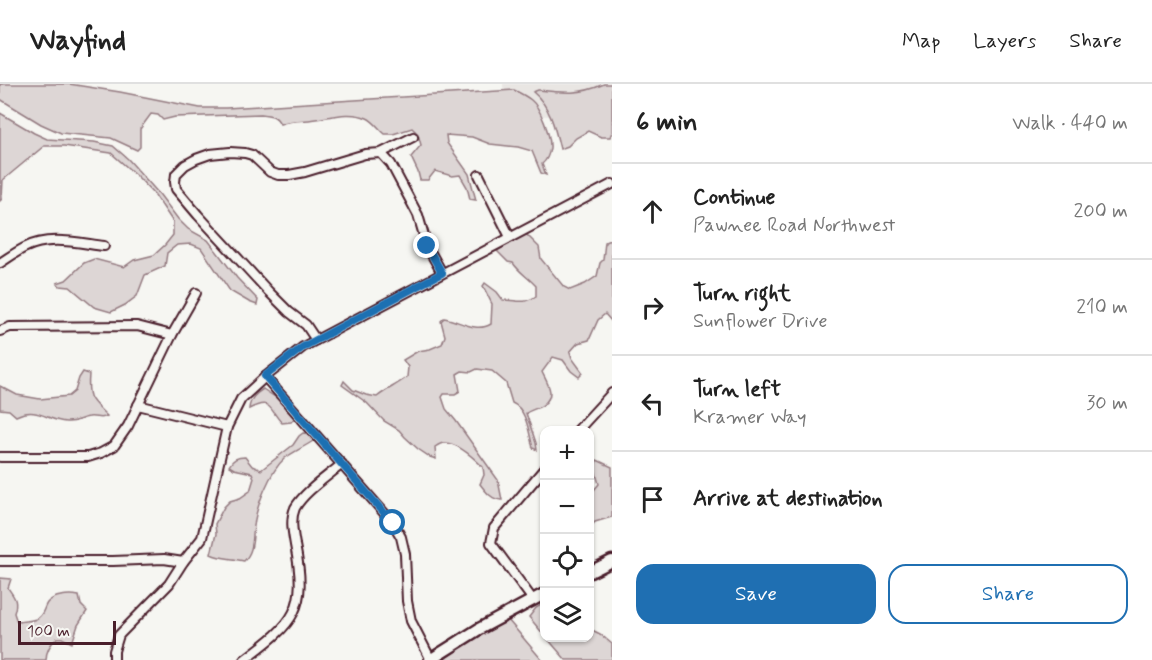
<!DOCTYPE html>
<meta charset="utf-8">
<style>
:root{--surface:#fff;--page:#f2f2f2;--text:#222;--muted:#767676;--line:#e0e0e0;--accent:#1f6fb2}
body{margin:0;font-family:Mynerve,sans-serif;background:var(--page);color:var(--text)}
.controls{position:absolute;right:18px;bottom:18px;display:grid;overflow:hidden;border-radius:12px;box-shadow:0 2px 4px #0004}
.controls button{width:54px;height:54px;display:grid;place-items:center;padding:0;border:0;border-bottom:2px solid var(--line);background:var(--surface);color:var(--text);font:30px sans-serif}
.scale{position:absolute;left:18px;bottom:15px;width:98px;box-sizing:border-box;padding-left:6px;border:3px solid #4a1f2b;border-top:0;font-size:16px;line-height:21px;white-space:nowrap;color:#4a1f2b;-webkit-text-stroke:4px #f6f6f2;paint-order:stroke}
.stop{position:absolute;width:18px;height:18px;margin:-14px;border:4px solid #1f6fb2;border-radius:50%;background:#fff}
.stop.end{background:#1f6fb2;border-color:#fff;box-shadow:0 2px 6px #0008}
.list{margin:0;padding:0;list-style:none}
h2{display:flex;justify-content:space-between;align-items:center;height:78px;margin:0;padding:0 24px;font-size:26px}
h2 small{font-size:20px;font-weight:400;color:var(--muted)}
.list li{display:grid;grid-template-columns:39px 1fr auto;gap:18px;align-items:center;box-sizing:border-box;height:96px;padding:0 24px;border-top:2px solid var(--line)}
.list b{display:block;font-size:22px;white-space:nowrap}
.list p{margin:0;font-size:20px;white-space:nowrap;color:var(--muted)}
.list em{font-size:20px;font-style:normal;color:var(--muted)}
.actions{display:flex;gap:12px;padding:18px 24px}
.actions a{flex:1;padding:14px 0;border:2px solid var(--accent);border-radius:18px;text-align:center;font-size:21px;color:var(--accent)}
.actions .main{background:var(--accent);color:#fff}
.icon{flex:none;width:33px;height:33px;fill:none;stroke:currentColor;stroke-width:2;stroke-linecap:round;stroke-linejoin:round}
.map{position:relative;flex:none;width:612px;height:576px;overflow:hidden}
header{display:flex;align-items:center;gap:36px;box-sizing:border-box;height:84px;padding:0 30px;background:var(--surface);border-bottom:2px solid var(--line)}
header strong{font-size:28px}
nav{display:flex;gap:33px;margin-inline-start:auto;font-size:21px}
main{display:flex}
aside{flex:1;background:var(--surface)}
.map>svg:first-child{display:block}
.built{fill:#e9e6e3}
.green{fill:#ddd6d5;stroke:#947a80;stroke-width:1.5}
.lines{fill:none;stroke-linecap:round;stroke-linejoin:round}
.street-casing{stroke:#4a1f2b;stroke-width:12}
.secondary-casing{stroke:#4a1f2b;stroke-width:15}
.street{stroke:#f6f6f2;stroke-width:8}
.secondary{stroke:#f6f6f2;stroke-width:10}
.route{stroke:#1f6fb2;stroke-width:8}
</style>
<header>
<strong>Wayfind</strong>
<nav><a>Map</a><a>Layers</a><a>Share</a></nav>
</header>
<main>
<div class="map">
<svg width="612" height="576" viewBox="0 0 612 576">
<rect width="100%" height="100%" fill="#f6f6f2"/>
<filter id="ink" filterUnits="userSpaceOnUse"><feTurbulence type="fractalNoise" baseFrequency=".0167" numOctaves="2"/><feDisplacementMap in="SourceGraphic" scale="12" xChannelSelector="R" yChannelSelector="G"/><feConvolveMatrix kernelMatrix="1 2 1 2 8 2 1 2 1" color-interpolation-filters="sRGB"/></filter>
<g filter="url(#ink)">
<!-- built -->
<polygon class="built" points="503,0 612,0 558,32 505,31"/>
<!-- green -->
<g class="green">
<path d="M0,0H69L120,8L200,24H226L514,6C520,9 526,12 531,16C540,23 551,52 550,64C549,71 547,76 542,80L546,91L541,89L532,67L518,63L490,60L472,53L446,51L447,59L469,90L476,116L470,115L467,103L460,91L452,92L435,87L428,96H420L418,88L411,73L421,61L418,50L412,44L393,50H385C379,45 374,37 367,34C349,26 328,34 309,36C299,37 290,36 280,40C276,31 270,31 261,30L175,33L163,36L158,31L151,30L140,45V63L137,66L111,54L61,49L41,40L0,15Z"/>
<path d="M604,0H612V48L610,53H601L588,47L576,54L568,62L560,65C555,44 550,22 533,8L538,6C564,9 580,11 604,0Z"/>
<polygon points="0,29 34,49 47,55 94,58 113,62 128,75 160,111 178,135 188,145 208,156 237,194 258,216 257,221 249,218 230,207 201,164 191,160 177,161 167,169 165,182 145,191 137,212 125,221 111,228 94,223 70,203 60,202 57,199 66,196 84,179 94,175 124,183 134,176 154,171 165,161 173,151 173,138 155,111 137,92 111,69 64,62 44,62 3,96 2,115 0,117"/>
<path d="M526,150L539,163L541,175L564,203L570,206L585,200L597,192L600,179L603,176L605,158L612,155V238L605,230L598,236L589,256L578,259L570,268L572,274L583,289L579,293L571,287L563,276L553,273L542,288C547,299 556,310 544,320C540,324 532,325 526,329L536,359L537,366L533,364C529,350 527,325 512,319L506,299L492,287L477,285L471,288L462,287L457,290L460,307L455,310H444L442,313L446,325L456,337L498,396L502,416C492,416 486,408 480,400L484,391L483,383C475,375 457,358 444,359C441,359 438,361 435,363L436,375L430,373L418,365L405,353L399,346L384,337L367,319L342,301L344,297L353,306L366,311L377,313C387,305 397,301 407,293L408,283L403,276L418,267L430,265L442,260L445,252L441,237L444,234C460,237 476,249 491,240L492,220L483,202L485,199L497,208L503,216C518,216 523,221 536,212V202C528,193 520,189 513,179L508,178L497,167L516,155Z"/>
<path d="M83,288L89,290C87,315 90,315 107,332C100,336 96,332 89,333C80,334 77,339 66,338C47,337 38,322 16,332L9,326L0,325V302L17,311L40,315L69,312L75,307L79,294Z"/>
<path d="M263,305L278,315L296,332L291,338L282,339C269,326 272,313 249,325C250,315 255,310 263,305Z"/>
<path d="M303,349L311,350L314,355L313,357C304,363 293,368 285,374C270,387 256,423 254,442C252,455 254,467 244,477C233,474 221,475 211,470L216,450L215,440L224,423L230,417L240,414L250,407L254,394L252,389L234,385L229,382C233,375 237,373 245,373L252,382L261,386L293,361L299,352Z"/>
<polygon points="597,376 612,383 612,433 595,438 590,443 590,408 593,407 599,400 594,383"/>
<path d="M0,494L11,495L8,504C15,514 18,517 14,529L17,538C23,537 31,537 36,535C44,531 43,525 47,519C54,511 69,510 79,512L81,521L87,527L78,541L72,559L62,554H57C50,560 46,567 46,576H0Z"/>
<polygon points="541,521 544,527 544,551 529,533 536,524"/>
<polygon points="508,536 542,576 443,576 471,556"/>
<polygon points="590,545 600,550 612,560 612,576 566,576 547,554 590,554"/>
</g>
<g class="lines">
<defs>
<g id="street">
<polyline points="381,69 391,80 418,131 427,162 442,189"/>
<polyline points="479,91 510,153"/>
<path d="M0,179C8,174 16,168 24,164C49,151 78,159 104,162"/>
<polyline points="0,247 10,243 137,242 172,251"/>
<polyline points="316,256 306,241 289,228 269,208 198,131 176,105 175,98 176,90 185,81 196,75 210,70 230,68 245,69 252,71 270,88 278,91 289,91 305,88 365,70 381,69 413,53"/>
<polyline points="265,293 393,439 401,453 405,470 407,517 411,537 431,576"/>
<polyline points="138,321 227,343"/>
<polyline points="578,346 612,309"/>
<polyline points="0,373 88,373 101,369 114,362 128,342 172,251 196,209"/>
<polyline points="0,477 113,477 164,475 183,478"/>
<polyline points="533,516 491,459 494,444 544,385"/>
<polyline points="114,576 114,567 119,551 169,500 183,478 202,454 227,343 241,315 265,293 303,263 612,100"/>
<path d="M244,576C295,538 308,526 295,461C293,449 290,436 295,424C304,408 328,392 342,380"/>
</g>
<g id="secondary">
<polyline points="590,488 612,477"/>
<polyline points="430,576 479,545 544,510"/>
</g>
</defs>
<!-- street casing -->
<use href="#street" class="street-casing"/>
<!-- secondary casing -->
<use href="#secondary" class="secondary-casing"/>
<!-- street -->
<use href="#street" class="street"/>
<!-- secondary -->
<use href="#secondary" class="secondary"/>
</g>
</g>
<g class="lines" filter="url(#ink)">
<!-- route -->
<polyline class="route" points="393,439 265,292 303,263 442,189 427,162"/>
</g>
</svg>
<div class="controls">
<button>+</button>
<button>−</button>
<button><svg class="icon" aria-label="locate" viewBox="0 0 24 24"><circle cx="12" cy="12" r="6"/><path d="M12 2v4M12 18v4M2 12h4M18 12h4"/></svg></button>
<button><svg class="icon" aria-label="layers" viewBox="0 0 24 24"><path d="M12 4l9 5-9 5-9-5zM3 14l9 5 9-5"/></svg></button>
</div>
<div class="scale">100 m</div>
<div class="stop" style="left:393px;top:439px"></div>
<div class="stop end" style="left:427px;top:162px"></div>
</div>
<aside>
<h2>6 min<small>Walk · 440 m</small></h2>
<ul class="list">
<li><svg class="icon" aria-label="ahead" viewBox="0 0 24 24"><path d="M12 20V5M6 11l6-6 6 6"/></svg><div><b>Continue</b><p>Pawnee Road Northwest</p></div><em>200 m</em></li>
<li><svg class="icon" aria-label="right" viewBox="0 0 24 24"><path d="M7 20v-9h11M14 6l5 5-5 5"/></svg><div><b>Turn right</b><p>Sunflower Drive</p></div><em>210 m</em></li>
<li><svg class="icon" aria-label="left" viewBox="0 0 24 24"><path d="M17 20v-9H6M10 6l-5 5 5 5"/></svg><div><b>Turn left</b><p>Kramer Way</p></div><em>30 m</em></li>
<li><svg class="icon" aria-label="arrive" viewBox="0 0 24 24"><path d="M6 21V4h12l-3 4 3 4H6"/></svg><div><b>Arrive at destination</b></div></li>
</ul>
<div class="actions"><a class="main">Save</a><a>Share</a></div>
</aside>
</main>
